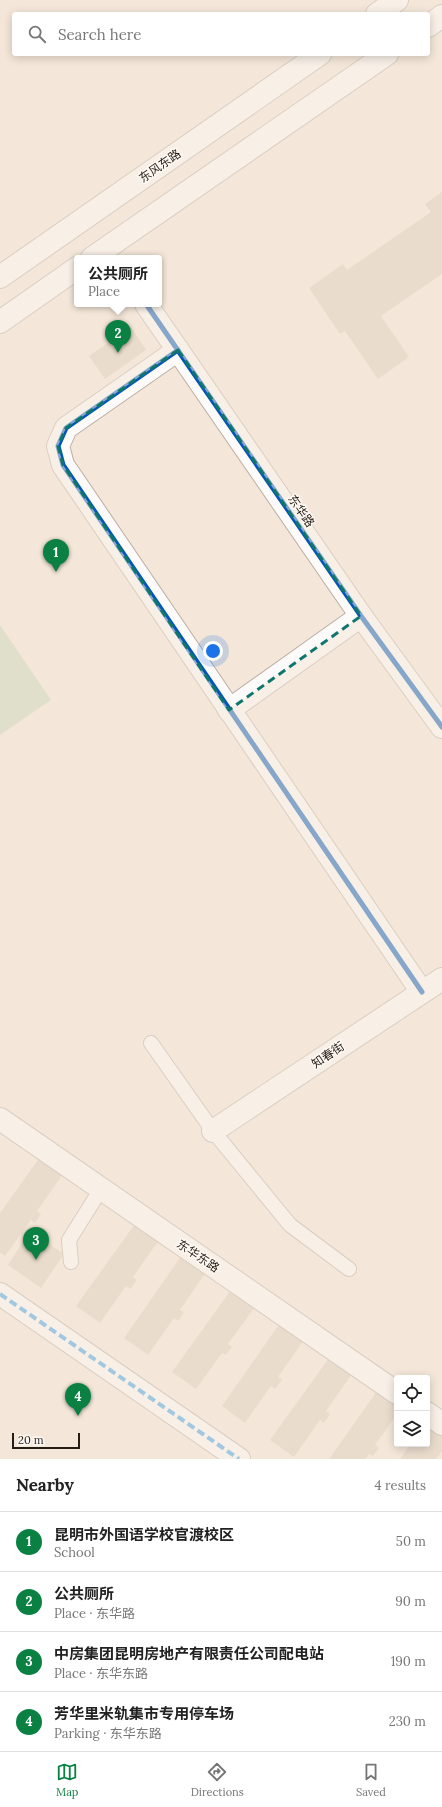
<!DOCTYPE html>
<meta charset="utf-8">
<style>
:root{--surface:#fff;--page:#f6f6f6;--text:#222;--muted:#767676;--line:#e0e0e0;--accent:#0b8043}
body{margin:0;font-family:Lora,"Noto Sans SC",serif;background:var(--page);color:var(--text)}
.controls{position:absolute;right:12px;bottom:12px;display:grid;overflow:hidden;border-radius:4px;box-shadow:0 2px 10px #0003}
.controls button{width:36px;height:36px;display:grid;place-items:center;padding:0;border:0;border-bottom:1px solid var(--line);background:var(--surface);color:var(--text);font:20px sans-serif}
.scale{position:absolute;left:12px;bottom:10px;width:68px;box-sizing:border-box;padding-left:4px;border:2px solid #261e14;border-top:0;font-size:11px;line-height:14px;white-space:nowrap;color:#261e14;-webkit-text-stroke:3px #fdf8f3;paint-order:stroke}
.you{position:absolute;left:213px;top:651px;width:14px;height:14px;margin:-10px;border:3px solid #fff;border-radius:50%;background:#1a73e8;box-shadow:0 0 0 6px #1a73e833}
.badge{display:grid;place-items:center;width:26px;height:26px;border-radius:50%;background:var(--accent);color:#fff;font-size:13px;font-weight:700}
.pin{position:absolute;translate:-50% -33px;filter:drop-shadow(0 1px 2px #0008)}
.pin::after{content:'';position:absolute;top:21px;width:14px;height:12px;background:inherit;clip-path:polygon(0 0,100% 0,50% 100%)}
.popup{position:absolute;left:74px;top:255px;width:88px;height:52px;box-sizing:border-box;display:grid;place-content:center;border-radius:4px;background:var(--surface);filter:drop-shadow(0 1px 3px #0005);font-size:13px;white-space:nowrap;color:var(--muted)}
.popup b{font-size:15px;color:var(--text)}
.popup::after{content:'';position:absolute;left:50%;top:100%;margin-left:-8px;border:8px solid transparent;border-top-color:var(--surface)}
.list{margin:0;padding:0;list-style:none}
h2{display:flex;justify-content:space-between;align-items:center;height:52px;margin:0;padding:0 16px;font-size:17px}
h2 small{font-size:13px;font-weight:400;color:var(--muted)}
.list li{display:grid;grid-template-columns:26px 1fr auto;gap:12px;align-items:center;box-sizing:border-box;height:60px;padding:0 16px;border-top:1px solid var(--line)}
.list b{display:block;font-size:15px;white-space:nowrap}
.list p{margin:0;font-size:13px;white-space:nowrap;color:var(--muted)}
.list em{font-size:13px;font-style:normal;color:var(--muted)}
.icon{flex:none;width:22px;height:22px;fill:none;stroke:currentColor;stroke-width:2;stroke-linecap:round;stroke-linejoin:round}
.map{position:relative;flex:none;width:442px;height:1459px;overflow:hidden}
.search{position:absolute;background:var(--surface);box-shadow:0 2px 10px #0003;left:12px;right:12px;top:12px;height:44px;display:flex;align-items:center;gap:10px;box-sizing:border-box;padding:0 14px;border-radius:4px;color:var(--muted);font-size:15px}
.sheet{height:292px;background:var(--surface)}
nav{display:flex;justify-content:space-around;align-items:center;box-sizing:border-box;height:56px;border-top:1px solid var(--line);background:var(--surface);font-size:11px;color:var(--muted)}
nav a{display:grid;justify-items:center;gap:2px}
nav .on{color:var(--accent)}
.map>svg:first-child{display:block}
.green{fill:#c6d5ba}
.building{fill:#ddcfbf}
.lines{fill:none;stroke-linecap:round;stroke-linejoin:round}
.lane-casing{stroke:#b9afa5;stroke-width:16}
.street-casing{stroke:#b9afa5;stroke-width:24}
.secondary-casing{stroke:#b9afa5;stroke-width:24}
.lane{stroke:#fdfbf9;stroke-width:14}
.street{stroke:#fdfbf9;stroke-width:22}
.secondary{stroke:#fdfbf9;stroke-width:22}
.quiet{stroke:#3ea2ea;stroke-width:4;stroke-dasharray:8 4;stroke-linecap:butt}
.cycleway-casing{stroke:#fdf8f3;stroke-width:8}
.cycleway{stroke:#0057b8;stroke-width:5}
.marked{fill:none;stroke:#0f766e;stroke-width:3;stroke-dasharray:8 5;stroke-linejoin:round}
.labels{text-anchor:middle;stroke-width:3;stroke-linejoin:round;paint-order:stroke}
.street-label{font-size:12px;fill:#261e14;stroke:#fdf8f3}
</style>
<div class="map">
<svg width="442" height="1459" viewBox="0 0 442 1459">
<rect width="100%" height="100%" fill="#f4e7d9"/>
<!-- green -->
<polygon class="green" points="0,625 51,700 0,735"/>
<!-- building -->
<g class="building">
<polygon points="442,192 442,274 381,316 409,357 378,379 345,331 340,334 309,288 343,264 347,270 431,212 425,204"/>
<polygon points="131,327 146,350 105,379 89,356"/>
<polygon points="40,1157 63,1174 37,1211 41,1214 35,1223 31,1220 5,1256 0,1253 0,1213"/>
<polygon points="135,1224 159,1240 133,1277 137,1280 130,1289 126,1286 100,1323 76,1306"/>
<polygon points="30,1231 64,1254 41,1288 8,1265"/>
<polygon points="182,1255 206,1272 180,1310 184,1312 178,1321 174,1318 148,1355 124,1338"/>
<polygon points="231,1290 255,1307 228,1344 232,1347 226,1355 222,1353 196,1389 172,1372"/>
<polygon points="280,1323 304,1340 278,1377 282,1380 275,1389 271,1386 245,1423 222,1406"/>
<polygon points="329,1358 352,1374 326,1411 330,1414 324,1423 320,1420 294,1457 270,1440"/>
<polygon points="377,1391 397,1405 397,1414 375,1445 379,1448 373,1456 369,1454 365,1459 329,1459"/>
<polygon points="427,1425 442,1436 442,1451 436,1459 400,1459 411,1444 427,1444"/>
</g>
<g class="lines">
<defs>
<g id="lane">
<polyline points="151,1043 213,1131 290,1225 349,1269"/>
<polyline points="71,1262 69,1240 101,1189"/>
</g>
<g id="street">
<polyline points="146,304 361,616 442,727"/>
<polyline points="178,350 66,428 58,446 63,465 422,992"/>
<polyline points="229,710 361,616"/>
<polyline points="0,1119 397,1393"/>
<polyline points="213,1131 442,979"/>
<polyline points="0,1294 239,1459"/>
<polyline points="427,1413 442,1424"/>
</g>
<g id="secondary">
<polyline points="377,14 397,0"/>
<polyline points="428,26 442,16"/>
<polyline points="92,258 387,54"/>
<polyline points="0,277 320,54"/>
<polyline points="0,322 77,268"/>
</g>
</defs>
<!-- lane casing -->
<use href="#lane" class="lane-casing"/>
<!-- street casing -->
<use href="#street" class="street-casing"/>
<!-- secondary casing -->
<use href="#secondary" class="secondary-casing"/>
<!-- lane -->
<use href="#lane" class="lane"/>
<!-- street -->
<use href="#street" class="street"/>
<!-- secondary -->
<use href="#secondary" class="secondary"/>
<!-- quiet -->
<polyline class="quiet" points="0,1294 239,1459"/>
<defs>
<g id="cycleway">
<polyline points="146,304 361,616 442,727"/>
<polyline points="178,350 66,428 58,446 63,465 422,992"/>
</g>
</defs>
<!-- cycleway casing -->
<use href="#cycleway" class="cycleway-casing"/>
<!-- cycleway -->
<use href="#cycleway" class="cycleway"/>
</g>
<!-- marked area -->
<path d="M0 0H442V1459H0ZM178,350L361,616L229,710L63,465L58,446L66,428Z" fill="#f4e7d9" fill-opacity=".55" fill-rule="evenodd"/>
<path class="marked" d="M178,350L361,616L229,710L63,465L58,446L66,428Z"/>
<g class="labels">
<!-- street labels -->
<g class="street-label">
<text transform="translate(160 166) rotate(-35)" y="4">东风东路</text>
<text transform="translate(301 511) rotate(55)" y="4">东华路</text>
<text transform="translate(328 1055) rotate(-34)" y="4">知春街</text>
<text transform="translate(198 1256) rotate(34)" y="4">东华东路</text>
</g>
</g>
</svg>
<div class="controls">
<button><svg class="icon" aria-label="locate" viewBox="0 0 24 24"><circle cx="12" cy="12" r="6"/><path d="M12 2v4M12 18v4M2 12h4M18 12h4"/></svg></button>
<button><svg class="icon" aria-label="layers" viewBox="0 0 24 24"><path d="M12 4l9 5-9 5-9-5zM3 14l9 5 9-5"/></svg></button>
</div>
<div class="scale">20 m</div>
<div class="you"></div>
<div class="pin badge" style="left:56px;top:572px">1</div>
<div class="pin badge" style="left:118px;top:353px">2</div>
<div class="popup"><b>公共厕所</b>Place</div>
<div class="pin badge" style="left:36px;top:1260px">3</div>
<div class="pin badge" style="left:78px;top:1416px">4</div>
<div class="search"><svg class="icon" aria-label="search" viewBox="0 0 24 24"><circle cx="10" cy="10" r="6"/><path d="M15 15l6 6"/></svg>Search here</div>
</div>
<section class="sheet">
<h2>Nearby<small>4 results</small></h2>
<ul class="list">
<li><span class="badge">1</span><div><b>昆明市外国语学校官渡校区</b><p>School</p></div><em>50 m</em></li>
<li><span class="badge">2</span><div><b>公共厕所</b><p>Place · 东华路</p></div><em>90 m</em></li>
<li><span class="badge">3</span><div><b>中房集团昆明房地产有限责任公司配电站</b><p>Place · 东华东路</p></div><em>190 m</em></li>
<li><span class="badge">4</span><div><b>芳华里米轨集市专用停车场</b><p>Parking · 东华东路</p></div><em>230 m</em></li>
</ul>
</section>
<nav>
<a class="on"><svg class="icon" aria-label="map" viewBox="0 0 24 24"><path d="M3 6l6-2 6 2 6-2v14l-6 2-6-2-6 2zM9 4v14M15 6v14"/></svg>Map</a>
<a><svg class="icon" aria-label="directions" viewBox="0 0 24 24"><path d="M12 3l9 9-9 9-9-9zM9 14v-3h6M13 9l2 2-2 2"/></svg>Directions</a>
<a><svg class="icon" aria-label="saved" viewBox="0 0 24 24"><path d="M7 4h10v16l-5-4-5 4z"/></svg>Saved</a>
</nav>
